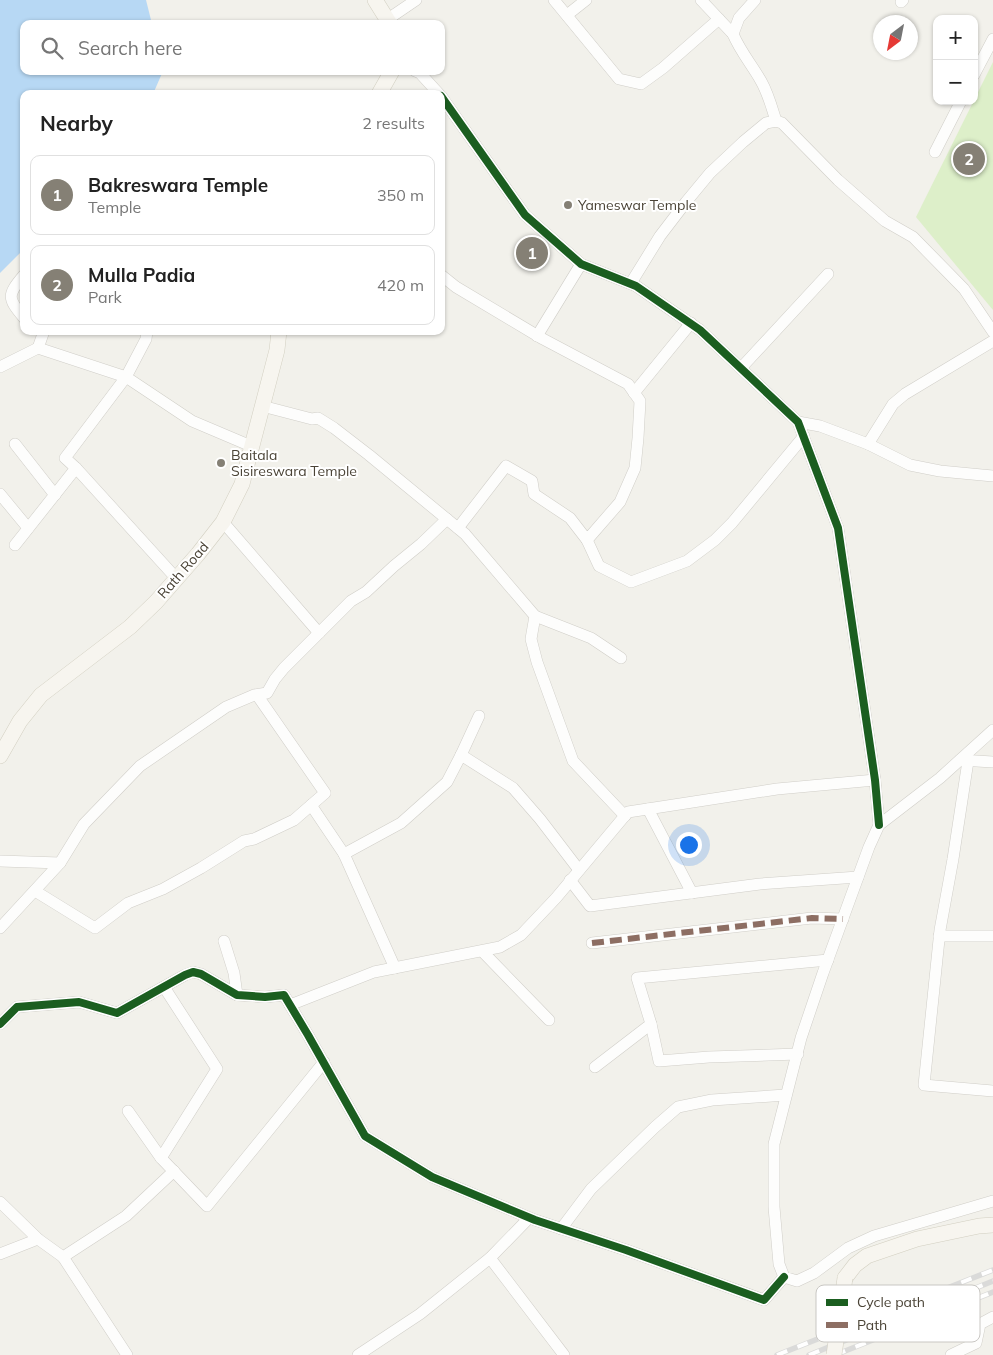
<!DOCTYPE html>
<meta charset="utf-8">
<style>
:root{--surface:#fff;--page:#f6f6f6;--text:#222;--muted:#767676;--line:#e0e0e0;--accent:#858075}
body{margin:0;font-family:Mulish,sans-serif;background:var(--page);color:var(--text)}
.controls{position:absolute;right:15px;top:15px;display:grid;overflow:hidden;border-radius:10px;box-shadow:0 1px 4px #0004}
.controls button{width:45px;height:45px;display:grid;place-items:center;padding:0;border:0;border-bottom:1px solid var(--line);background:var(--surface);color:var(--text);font:25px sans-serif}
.compass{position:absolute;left:873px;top:15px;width:45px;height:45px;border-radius:50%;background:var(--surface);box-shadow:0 1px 4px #0004;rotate:212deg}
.you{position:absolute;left:688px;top:844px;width:18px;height:18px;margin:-12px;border:4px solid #fff;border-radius:50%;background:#1a73e8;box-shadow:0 0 0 8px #1a73e833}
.badge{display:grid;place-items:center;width:32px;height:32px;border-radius:50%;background:var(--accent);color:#fff;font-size:16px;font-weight:700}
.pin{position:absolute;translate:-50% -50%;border:2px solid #fff;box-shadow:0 1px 5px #0006}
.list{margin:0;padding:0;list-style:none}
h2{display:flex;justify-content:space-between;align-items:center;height:65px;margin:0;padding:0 20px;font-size:21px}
h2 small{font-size:16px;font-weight:400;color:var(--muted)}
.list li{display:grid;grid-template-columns:32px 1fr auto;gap:15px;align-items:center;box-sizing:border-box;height:80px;margin:0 10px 10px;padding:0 10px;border:1px solid var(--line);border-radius:10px}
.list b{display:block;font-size:19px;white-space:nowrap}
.list p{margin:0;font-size:16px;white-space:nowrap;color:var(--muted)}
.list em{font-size:16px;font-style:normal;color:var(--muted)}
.icon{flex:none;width:28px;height:28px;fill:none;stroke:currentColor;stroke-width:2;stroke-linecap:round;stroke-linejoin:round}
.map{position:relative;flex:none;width:993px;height:1355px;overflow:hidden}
.search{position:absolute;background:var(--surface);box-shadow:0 1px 4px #0004;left:20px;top:20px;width:425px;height:55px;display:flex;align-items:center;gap:12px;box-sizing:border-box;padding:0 18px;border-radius:10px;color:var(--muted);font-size:19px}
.panel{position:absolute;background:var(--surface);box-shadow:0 1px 4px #0004;left:20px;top:90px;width:425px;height:245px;border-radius:10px}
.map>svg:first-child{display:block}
.green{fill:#ddefc9}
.water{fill:#b7d8f4}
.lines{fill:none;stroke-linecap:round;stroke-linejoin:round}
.street-casing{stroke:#d0cec8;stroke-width:12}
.secondary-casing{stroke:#d2cfc1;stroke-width:16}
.street{stroke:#fdfdfc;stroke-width:11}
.secondary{stroke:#f7f5ef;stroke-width:15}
.rail-casing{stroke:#dadad9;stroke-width:5.5}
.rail{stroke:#fff;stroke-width:4;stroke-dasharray:11;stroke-linecap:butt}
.secondary-bridge-casing{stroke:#d2cfc1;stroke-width:16;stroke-linecap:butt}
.secondary-bridge{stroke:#f7f5ef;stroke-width:15}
.quiet{stroke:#8d6e63;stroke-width:6;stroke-dasharray:12 6;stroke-linecap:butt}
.cycleway-casing{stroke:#fff;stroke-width:11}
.cycleway{stroke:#1b5e20;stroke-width:8}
.poi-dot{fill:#858075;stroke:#fff;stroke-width:2}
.labels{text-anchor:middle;stroke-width:4;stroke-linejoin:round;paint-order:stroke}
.poi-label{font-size:14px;fill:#4a4336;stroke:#fff;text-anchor:start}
.street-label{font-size:14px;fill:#4a4336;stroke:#fff}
.key{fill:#fff;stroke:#c9c7c3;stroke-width:1}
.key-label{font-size:14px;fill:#4a4336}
</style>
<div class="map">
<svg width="993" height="1355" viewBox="0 0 993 1355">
<rect width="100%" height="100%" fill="#f2f1eb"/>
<!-- green -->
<polygon class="green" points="993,62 993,310 916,217"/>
<!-- water -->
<polygon class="water" points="0,0 146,0 152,24 24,24 24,71 163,71 153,94 24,94 24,249 0,273"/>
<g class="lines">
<defs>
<g id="street">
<polyline points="554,0 619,79 641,84 663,68 719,19"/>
<polyline points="701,0 733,34"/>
<path d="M755,0L739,18L733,34C740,51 752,65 761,81C768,93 772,108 776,121"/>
<polyline points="901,2 903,0"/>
<polyline points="567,15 586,0"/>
<polyline points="388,19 416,0"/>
<polyline points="415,71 420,73 439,94"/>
<polyline points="974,75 993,39"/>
<polyline points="441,96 525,215 581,264 636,286 700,330 798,422 838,528 875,780 879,825"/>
<polyline points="935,152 961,101"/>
<path d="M24,275C7,295 7,298 24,318"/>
<polyline points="441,275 456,287 543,339 628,384 640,401 638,438 635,468 620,502 587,540 570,518 534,494 532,481 506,466 458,528"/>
<polyline points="631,283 660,236 686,202 710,173 743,142 766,123 776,121 782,123 838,180 885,221 913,237 964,289 993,332"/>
<polyline points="537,336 581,264"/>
<polyline points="38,348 44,331"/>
<polyline points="0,367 38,348 126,377 192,421 251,446"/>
<polyline points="741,368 828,274"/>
<polyline points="634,393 691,323"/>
<polyline points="262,406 312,419 318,418 334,428 369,455 465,534 535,616 531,639 537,662 573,761 625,816"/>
<polyline points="798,422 820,426 868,444 910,465 940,471 993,476"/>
<polyline points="15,444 55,495"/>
<polyline points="868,444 893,404 905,394 993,341"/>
<polyline points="76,468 65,458 126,377 146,339 147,331"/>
<polyline points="0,494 28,528"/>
<polyline points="223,522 319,633"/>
<polyline points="587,540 599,566 631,582 687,561 715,540 732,523 804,436"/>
<polyline points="15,545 76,468 176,578"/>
<polyline points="535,616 591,638 621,658"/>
<polyline points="993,730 940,778 879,825 869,847 823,973 801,1038 774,1144 774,1207 779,1264 784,1277 797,1281 814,1273 848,1248 874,1236 993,1201"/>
<polyline points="461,755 513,788 540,819 579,870"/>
<polyline points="960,760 993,762"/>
<polyline points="968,761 953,859 940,930 924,1085 993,1091"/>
<polyline points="311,805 344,854 395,968"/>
<polyline points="648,809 692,893"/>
<polyline points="344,854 401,823 447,782 461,755 479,716"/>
<polyline points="0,861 60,863 84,824 140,766 226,707 254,695 267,693 275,679 284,668 351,601 366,592 394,566 421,544 447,519"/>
<polyline points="570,880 590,906 760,884 858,877"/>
<polyline points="35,891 95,928 128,903 163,889 201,868 244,841 254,839 294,820 325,793 257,695"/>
<polyline points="0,928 60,863"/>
<polyline points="939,936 993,936"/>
<polyline points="224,941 234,973 237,995"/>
<polyline points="592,943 812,918 843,919"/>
<polyline points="482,951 549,1020"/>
<polyline points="290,1005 374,972 500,947 521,935 556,898 628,812 777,789 875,780"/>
<polyline points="0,1024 17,1007 79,1002 117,1013 185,975 193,972 201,974 237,995 265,997 284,995 308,1035 365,1136 432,1177 535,1220 626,1250 764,1300 784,1277"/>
<polyline points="651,1024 659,1061 709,1057 798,1054"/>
<polyline points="595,1067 651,1024 637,978 828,960"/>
<polyline points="128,1111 161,1158 207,1206 324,1062"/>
<polyline points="161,1158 217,1069 164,987"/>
<polyline points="0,1202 38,1239 63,1257 126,1216 174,1171"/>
<polyline points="561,1229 591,1189 655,1127 678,1107 712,1100 786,1095"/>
<polyline points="0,1254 38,1239"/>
<polyline points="63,1257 127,1355"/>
<polyline points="490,1258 564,1355"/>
<polyline points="358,1355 420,1314 490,1258 529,1218"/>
<polyline points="951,1355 976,1343 980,1324 993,1317"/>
</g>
<g id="secondary">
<polyline points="375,0 390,24"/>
<polyline points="379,94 392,71"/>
<polyline points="0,756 20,721 41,695 130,627 156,602 198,554 223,522 242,484 277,350 279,331"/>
<polyline points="845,1278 855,1265 867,1256 917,1239 979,1226 993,1225"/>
</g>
</defs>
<!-- street casing -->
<use href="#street" class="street-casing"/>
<!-- secondary casing -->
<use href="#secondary" class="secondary-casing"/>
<!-- street -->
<use href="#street" class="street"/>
<!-- secondary -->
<use href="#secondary" class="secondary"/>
<defs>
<g id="rail">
<polyline points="777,1355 993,1270"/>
<polyline points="809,1355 993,1281"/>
<polyline points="835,1355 993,1292"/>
</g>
</defs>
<!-- rail casing -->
<use href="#rail" class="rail-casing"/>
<!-- rail -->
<use href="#rail" class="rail"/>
<defs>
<polyline id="secondary-bridge" points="834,1355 845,1278"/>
</defs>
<!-- secondary-bridge casing -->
<use href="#secondary-bridge" class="secondary-bridge-casing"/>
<!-- secondary-bridge -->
<use href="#secondary-bridge" class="secondary-bridge"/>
<!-- quiet -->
<polyline class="quiet" points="592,943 812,918 843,919"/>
<defs>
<g id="cycleway">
<polyline points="441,96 525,215 581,264 636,286 700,330 798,422 838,528 875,780 879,825"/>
<polyline points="0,1024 17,1007 79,1002 117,1013 185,975 193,972 201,974 237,995 265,997 284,995 308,1035 365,1136 432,1177 535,1220 626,1250 764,1300 784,1277"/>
</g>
</defs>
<!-- cycleway casing -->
<use href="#cycleway" class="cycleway-casing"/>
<!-- cycleway -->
<use href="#cycleway" class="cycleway"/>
</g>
<!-- markers -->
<g class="poi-dot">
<circle cx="568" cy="205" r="5"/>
<circle cx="221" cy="463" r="5"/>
</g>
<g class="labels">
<!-- poi labels -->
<g class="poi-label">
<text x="578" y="210">Yameswar Temple</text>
<text x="231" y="460">Baitala<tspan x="231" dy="16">Sisireswara Temple</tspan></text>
</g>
<!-- street labels -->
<g class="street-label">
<text transform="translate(183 570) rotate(-49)" y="5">Rath Road</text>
</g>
</g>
<!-- legend -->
<rect x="816" y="1285" width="164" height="57" rx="8" class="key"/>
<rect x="826" y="1299" width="22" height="7" fill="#1b5e20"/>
<rect x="826" y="1322" width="22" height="6" fill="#8d6e63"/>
<g class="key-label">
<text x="857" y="1307">Cycle path</text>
<text x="857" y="1330">Path</text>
</g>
</svg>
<div class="controls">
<button>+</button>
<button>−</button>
</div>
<svg class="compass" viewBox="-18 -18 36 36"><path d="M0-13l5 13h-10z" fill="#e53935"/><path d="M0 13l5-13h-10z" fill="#767676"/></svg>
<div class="you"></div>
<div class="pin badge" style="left:532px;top:253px">1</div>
<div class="pin badge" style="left:969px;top:159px">2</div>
<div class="search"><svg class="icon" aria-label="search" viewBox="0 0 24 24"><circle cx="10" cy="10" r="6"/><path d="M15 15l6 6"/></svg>Search here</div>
<section class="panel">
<h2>Nearby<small>2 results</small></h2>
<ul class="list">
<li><span class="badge">1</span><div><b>Bakreswara Temple</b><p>Temple</p></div><em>350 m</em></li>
<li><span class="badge">2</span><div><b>Mulla Padia</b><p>Park</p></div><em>420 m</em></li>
</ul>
</section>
</div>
